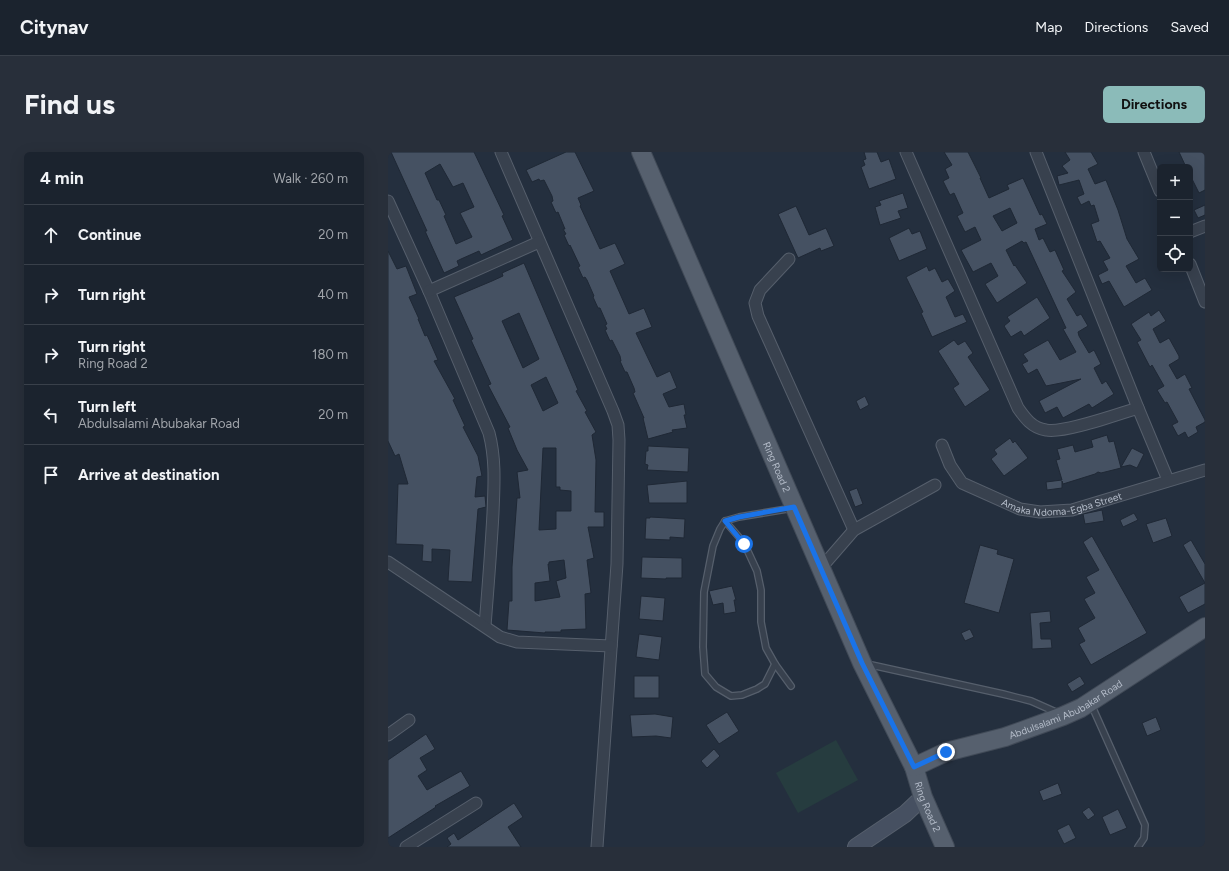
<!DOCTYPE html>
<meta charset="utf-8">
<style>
:root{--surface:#1b232e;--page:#282f3a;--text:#f1f3f6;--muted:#a0a4aa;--line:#39404a;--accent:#8bbbb9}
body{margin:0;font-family:Figtree,sans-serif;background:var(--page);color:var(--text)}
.controls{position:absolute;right:12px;top:12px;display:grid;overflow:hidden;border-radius:6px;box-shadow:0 4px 16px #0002}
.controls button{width:36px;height:36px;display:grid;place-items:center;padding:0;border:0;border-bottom:1px solid var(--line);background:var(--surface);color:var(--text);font:20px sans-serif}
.stop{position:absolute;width:12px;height:12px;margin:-9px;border:3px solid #1a73e8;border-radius:50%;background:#fff}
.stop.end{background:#1a73e8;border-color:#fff;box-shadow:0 1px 4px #0008}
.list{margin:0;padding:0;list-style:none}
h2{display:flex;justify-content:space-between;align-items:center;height:52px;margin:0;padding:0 16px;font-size:17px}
h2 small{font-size:13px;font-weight:400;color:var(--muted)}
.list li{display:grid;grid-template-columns:26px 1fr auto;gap:12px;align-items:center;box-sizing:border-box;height:60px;padding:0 16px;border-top:1px solid var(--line)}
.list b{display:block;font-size:15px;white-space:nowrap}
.list p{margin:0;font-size:13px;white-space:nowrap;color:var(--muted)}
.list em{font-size:13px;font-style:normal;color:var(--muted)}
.icon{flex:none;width:22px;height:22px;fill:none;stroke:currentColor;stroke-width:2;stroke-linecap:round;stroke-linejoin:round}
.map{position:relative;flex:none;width:817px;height:695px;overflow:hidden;border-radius:6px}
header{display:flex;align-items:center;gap:24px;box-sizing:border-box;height:56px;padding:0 20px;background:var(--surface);border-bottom:1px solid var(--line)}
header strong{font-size:19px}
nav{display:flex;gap:22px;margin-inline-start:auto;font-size:14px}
.intro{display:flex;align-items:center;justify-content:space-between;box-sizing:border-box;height:96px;padding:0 24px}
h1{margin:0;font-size:28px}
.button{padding:10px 18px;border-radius:6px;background:var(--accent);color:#111;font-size:14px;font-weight:700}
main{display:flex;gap:24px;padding:0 24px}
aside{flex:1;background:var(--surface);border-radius:6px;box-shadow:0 4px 16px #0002}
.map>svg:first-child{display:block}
.green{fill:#263c3f}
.building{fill:#455162;stroke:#1f2835;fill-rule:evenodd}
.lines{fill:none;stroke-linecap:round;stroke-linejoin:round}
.lane-casing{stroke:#565f6c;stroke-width:8}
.street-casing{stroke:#565f6c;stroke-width:13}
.secondary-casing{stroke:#565f6c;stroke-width:18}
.primary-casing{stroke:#414a57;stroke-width:20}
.lane{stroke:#38414e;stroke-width:5.5}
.street{stroke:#38414e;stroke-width:11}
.secondary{stroke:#465061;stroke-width:16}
.primary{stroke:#56606e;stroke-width:18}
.route{stroke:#1a73e8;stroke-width:5}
.labels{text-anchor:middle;stroke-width:4;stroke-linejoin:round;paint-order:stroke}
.street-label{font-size:10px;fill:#b4bcc9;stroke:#1d2633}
</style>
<header>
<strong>Citynav</strong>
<nav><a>Map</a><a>Directions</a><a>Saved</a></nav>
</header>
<div class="intro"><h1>Find us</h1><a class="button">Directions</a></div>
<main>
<aside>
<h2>4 min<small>Walk · 260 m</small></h2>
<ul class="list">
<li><svg class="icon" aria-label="ahead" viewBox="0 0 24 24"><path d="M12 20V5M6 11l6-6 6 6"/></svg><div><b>Continue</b></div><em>20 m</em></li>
<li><svg class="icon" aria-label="right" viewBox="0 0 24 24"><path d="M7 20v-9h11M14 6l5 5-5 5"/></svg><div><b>Turn right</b></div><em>40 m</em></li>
<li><svg class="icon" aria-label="right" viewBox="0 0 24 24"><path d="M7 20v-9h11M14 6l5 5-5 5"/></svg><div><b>Turn right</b><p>Ring Road 2</p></div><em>180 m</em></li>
<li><svg class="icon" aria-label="left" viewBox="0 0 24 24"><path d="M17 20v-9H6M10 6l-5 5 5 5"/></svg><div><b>Turn left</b><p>Abdulsalami Abubakar Road</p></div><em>20 m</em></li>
<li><svg class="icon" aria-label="arrive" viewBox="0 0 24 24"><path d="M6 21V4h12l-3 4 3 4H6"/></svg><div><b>Arrive at destination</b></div></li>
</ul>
</aside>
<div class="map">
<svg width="817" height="695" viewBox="0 0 817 695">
<rect width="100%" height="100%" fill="#242f3e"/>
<!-- green -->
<polygon class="green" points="448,588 470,628 410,661 388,621"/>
<!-- building -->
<g class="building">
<path d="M3,0H86L116,63L114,64L125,88L93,103L91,99L73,107L69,109L71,114L56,121L37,79H39ZM52,12L65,35L75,31L86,55L72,61L84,85L68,92L56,64L58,63L51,48H49L37,21Z"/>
<polygon points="178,0 187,0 206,39 190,46 193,53 192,54 212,97 227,91 237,112 222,119 241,162 256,156 264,175 248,181 269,225 282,219 289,236 275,242 281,255 296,252 298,263 296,263 299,276 284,278 285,280 260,287 255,266 256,266 245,241 247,240 246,236 239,220 237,220 232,209 233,209 232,204 224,188 222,189 217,178 219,177 217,173 219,172 212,156 210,156 205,145 206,144 199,128 197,125 195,126 190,115 192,114 182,93 181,94 176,83 178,82 175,77 177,77 170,60 168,61 163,50 165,49 164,44 156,28 152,29 151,27 144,30 138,18"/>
<polygon points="476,0 489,0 493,10 501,7 508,27 481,37 473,15 477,13 475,8 478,7"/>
<path d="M556,0H580L593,26H592L601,46L621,37L619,33L635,26L652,63L654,62L659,72L647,77L651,88L655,86L662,100L667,98L676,118L674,119L688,140L679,147L689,164L693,162L700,174L690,180L691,184L701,201L706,198L713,212L706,216L714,232L718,229L726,242L704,256L701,252L675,266L669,255L657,261L651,249L693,227L658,234L649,217L640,222L634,212L640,209L635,202L660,188L672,208L688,200L675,177L678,176L638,90L636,91L634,89L618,98L626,114L627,113L639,131L609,151L597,132L610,124L603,111L585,120L573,98L593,88L587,75L577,80L569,64L575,61L566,41L562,43L555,29L561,26L557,17L564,13ZM622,56L629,71L614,79L605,64Z"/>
<polygon points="677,0 703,0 710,12 700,17 707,32 718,28 730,58 739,87 751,107 738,114 748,131 757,126 764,138 736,155 721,129 714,132 710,123 720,118 715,109 722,106 712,89 709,90 703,72 711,69 706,53 703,54 701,49 693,53 689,45 696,42 691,28 671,33 669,24 680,21 674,14 682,8"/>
<polygon points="791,0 817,0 817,38 811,41 802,23 802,15 798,15"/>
<polygon points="515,41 520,56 510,59 513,66 492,73 487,55 493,53 491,49"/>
<polygon points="817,53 817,63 810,66 806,58"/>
<polygon points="408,54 421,83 438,76 446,94 433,99 432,96 410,106 390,62"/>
<polygon points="521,76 524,82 532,79 539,97 511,109 501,86"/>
<polygon points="0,99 9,117 18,114 29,142 21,145 31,167 30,167 37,184 39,183 50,208 46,209 67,247 65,248 77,274 75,275 90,304 94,324 89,325 87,345 97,344 98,355 90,357 84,430 60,429 62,398 44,397 44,410 34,409 35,393 8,392 10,332 20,332 11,302 7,304 0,289"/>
<path d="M136,111L190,238L188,239L199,259L197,260L208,280L204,283L208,308L207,360H216V375H200L206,406L199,408L203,441L197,442L198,477L173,478V480H157V481L119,478L121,449H124V415L129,346H132L129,320L140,318L129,298L120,276L122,275L100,233L103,232L83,188L85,187L66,145L104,129L115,124L114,121ZM131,161L151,207L135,216L114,169ZM158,225L170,251L155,259L143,233ZM155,296H168V335H172V338L183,339V359H168V377L151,378ZM176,408L178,426L168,429L172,445L147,449V431L162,429L160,412H161V410Z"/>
<polygon points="539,114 541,119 547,116 554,130 560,127 567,139 558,145 567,165 575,162 579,170 544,185 533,161 535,160 518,125"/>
<polygon points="649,145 662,166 636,184 633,179 623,185 616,174 622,169 619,165"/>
<polygon points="771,158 778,169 765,177 772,191 781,186 791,204 791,207 781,213 789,227 797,222 804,236 801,237 817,268 817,270 808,275 810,280 800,286 797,280 790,284 784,273 790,270 779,250 777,251 769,238 776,234 764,213 762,215 749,190 753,188 743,172 761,160 763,164"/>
<polygon points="566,188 570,193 577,189 585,201 580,205 602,238 577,255 565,236 571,232 550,199"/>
<polygon points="477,244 481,253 472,258 468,249"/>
<polygon points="719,283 721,290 726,289 733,316 713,321 710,320 707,322 675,332 674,329 674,336 659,338 658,330 674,328 668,308 672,307 669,297 685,293 687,300 705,295 703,288"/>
<polygon points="622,286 625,291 627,289 640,306 616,324 603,307 609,302 606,298"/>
<polygon points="260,294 301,296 300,320 259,318 260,313 257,312 258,299 260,299"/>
<polygon points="744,296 756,302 749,316 742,313 733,315"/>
<polygon points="299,329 299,351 261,351 259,333"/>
<polygon points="469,336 475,352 467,355 461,339"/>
<polygon points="714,358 716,369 697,372 695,362"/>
<polygon points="746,361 750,368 735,375 732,368"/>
<polygon points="262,365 297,367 296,386 282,385 282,388 257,387 258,366 262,366"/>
<polygon points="778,366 784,384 765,391 758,372"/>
<polygon points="704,384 759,481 703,513 691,492 697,489 690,476 707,466 696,447 707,441 698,425 711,418 695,390"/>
<polygon points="803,388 817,412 817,452 800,461 791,445 817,431 795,393"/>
<polygon points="592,393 610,398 609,402 626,407 611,461 576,451"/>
<polygon points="254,405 294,406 294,426 278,426 278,427 253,426"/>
<polygon points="344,434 348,448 346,448 348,460 336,462 335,451 325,453 321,439"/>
<polygon points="253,444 277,446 275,469 251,467"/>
<polygon points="662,459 663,470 652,471 653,487 663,487 664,496 644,497 644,488 642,461"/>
<polygon points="582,477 586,485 577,489 573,481"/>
<polygon points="251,482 274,485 271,508 248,505"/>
<rect x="246" y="524" width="25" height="22"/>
<polygon points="692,524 697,532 684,540 679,532"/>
<polygon points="339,560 351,579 331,592 318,573"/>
<polygon points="267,562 285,565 283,586 268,584 244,585 242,563"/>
<polygon points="768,565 773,578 759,584 754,571"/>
<polygon points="38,582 47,597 32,606 39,618 30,624 39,638 73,619 82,634 47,654 48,655 0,686 0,608"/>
<polygon points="326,597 332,604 319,616 313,609"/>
<polygon points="670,631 674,642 655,649 651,639"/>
<polygon points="126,651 135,665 120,675 133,695 59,695 63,692 59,686 66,681 70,688"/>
<polygon points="701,655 707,663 700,668 694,660"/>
<polygon points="730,657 739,676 722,683 714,665"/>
<polygon points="681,672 688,686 676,692 669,678"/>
</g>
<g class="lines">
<defs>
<g id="lane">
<polyline points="337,369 356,391 369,419 373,438 373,470 378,496 387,512 403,534"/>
<polyline points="387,512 377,532 369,537 354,543 343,544 328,535 317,522 315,495 316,440 325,394 332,377 337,369 351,365 405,356"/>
<polyline points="479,512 615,542 643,549 670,561"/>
<polyline points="703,552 757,673 756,686 750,695"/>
</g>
<g id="street">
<polyline points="113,0 225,259 230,273 231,288 229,412 209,695"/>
<path d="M518,0L630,256C637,266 644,276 658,278C675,282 730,262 750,256"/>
<polyline points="648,0 750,256 780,328"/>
<polyline points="756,0 772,39"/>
<path d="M0,49L41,139L101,281C108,308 106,334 105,361C103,399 100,436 97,474"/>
<polyline points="802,80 817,74"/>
<polyline points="401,107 372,138 367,151 370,164 466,378"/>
<polyline points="802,112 817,150"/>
<polyline points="41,139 151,90"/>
<path id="s1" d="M554,293L562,313L574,331L632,357L652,360L684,358L817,318"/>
<polyline points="0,410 112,485 129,490 223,494"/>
<polyline points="433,416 466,378 547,333"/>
<polyline points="0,583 21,568"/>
<polyline points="18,695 88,651"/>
</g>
<polyline id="secondary" points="468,695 517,662 535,645"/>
<g id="primary">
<path id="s2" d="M253,0L474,511L526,615L535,645L557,695"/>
<path id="s3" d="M526,615L558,600L617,585L675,564L693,556L817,475"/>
</g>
</defs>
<!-- lane casing -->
<use href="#lane" class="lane-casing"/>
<!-- street casing -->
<use href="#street" class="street-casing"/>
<!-- secondary casing -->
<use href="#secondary" class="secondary-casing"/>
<!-- primary casing -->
<use href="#primary" class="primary-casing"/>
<!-- lane -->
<use href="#lane" class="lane"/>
<!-- street -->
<use href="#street" class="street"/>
<!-- secondary -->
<use href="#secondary" class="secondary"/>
<!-- primary -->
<use href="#primary" class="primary"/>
</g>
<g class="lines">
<!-- route -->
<polyline class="route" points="356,392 337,369 351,365 406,355 474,511 526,615 558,600"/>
</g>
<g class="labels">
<!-- street labels -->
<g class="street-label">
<text dy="4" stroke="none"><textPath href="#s2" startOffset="343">Ring Road 2</textPath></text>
<text dy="4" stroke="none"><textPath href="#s1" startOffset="149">Amaka Ndoma-Egba Street</textPath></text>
<text dy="4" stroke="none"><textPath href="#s3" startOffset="163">Abdulsalami Abubakar Road</textPath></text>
<text dy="4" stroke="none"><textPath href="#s2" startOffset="715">Ring Road 2</textPath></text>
</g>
</g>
</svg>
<div class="controls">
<button>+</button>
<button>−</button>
<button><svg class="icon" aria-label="locate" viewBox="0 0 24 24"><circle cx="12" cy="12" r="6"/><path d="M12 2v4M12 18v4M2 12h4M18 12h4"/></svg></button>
</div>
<div class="stop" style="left:356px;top:392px"></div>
<div class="stop end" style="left:558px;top:600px"></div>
</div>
</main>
